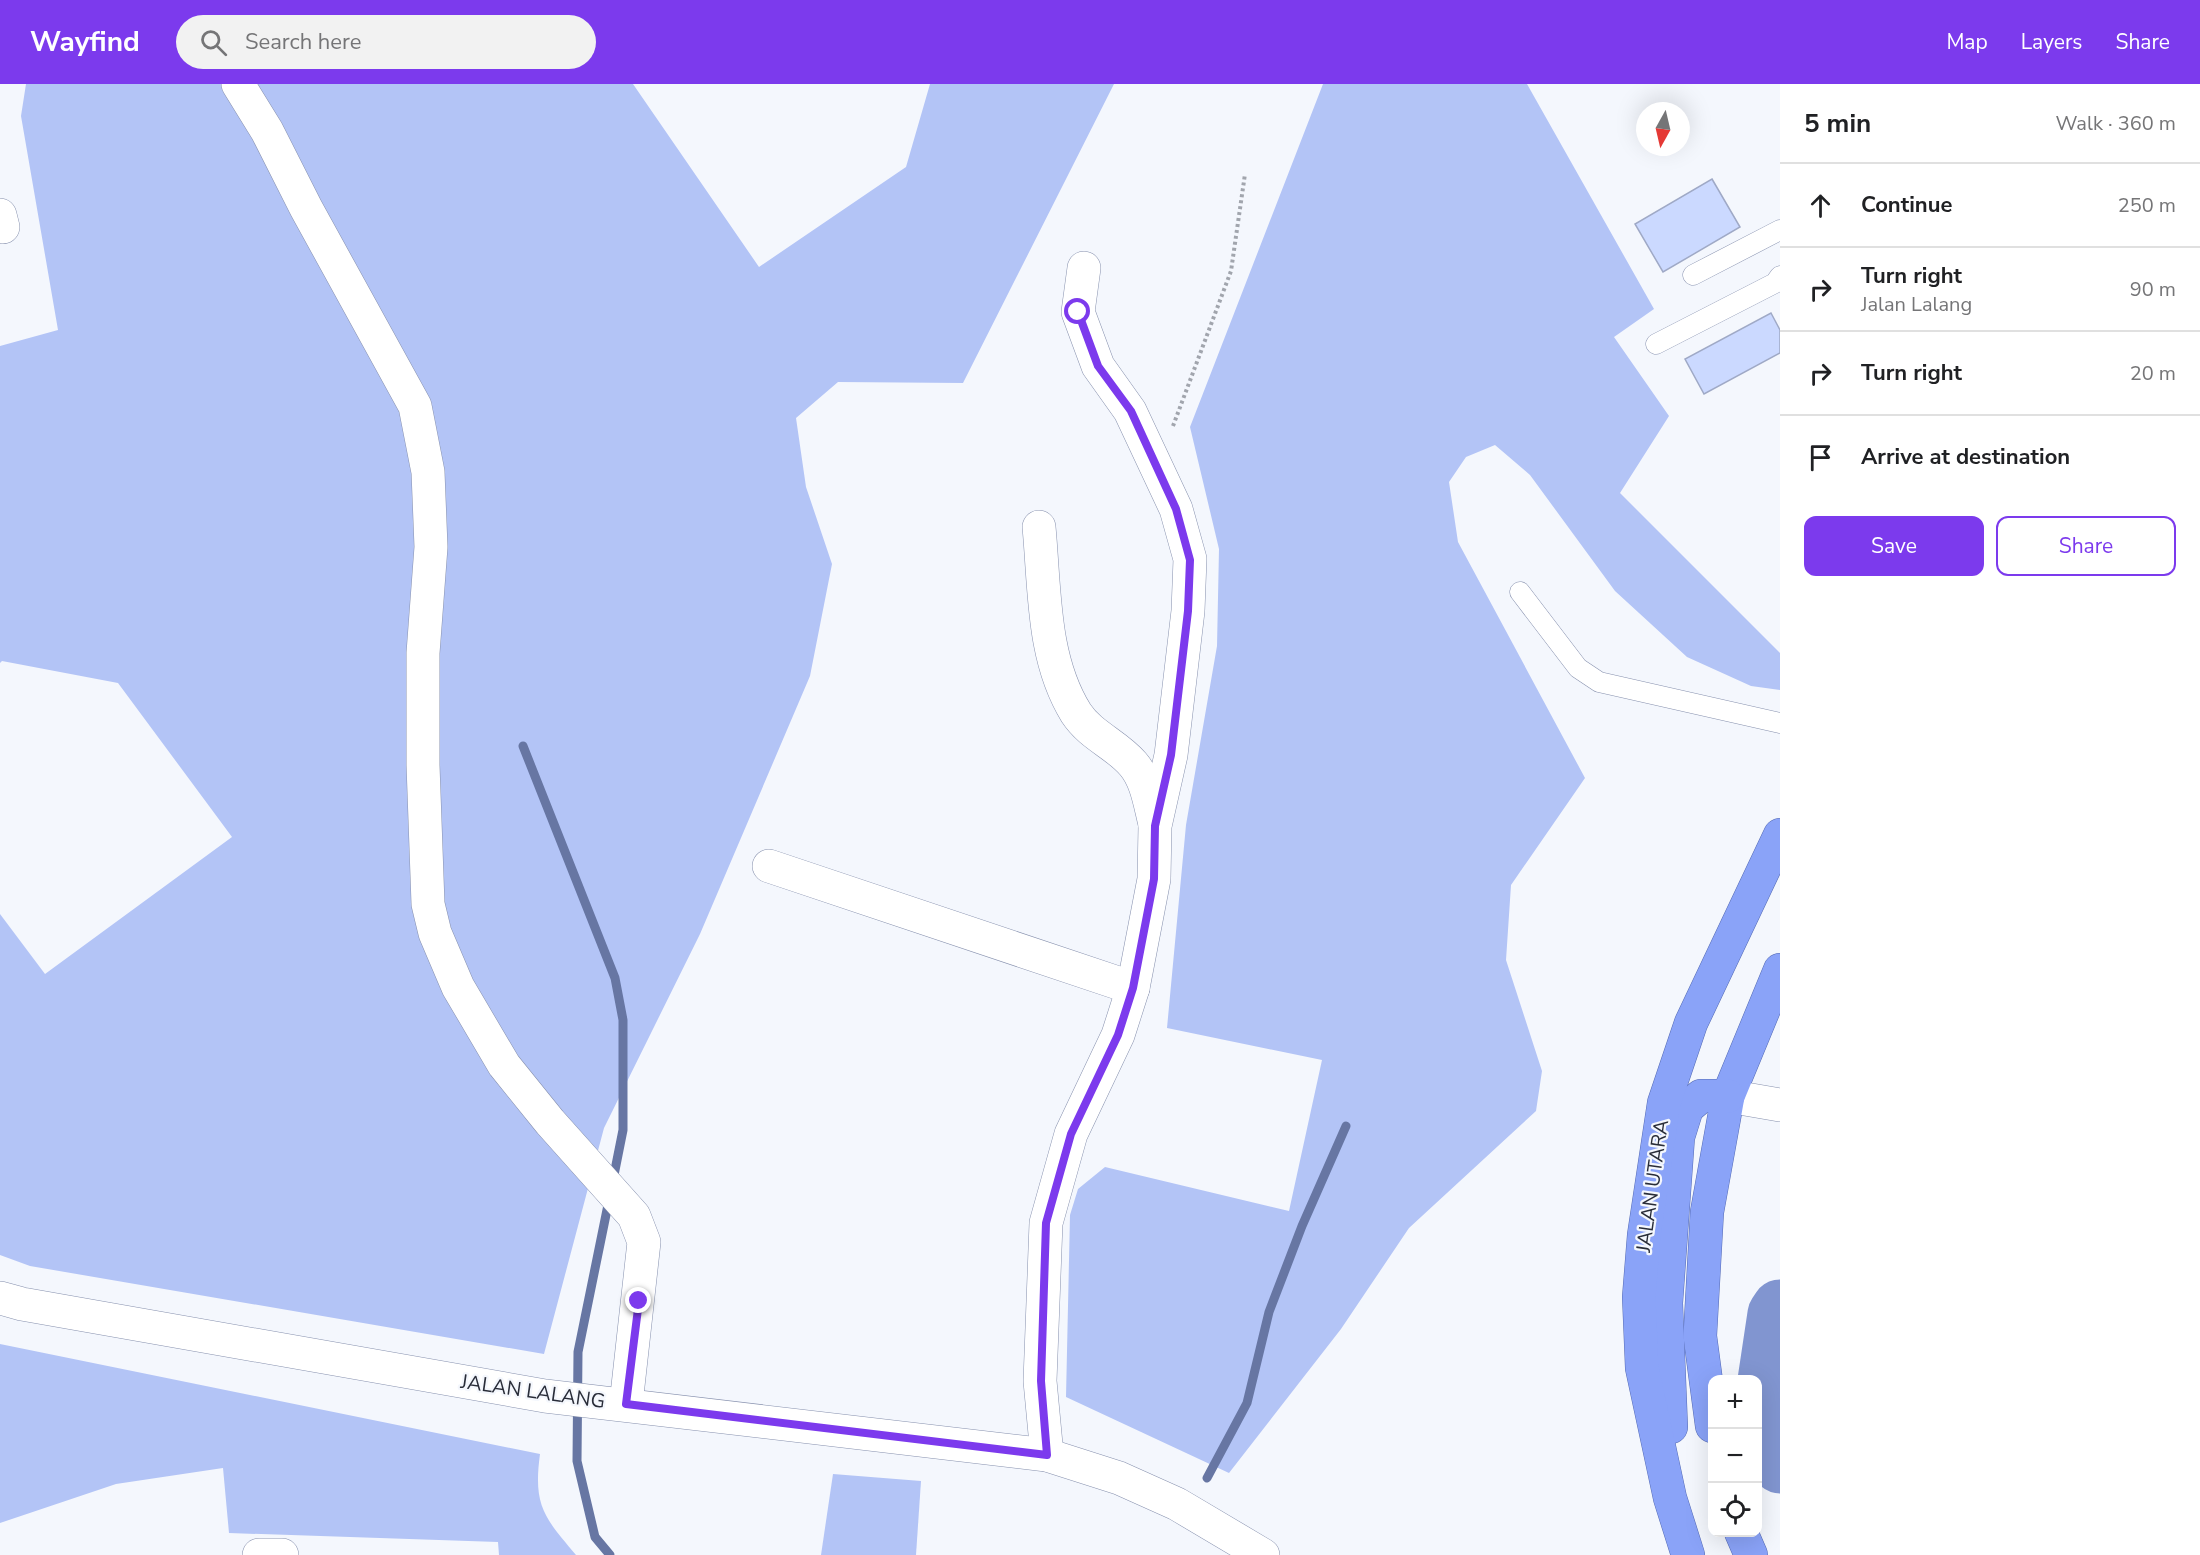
<!DOCTYPE html>
<meta charset="utf-8">
<style>
:root{--surface:#fff;--page:#f2f2f2;--text:#202124;--muted:#757577;--line:#e0e0e0;--accent:#7c3aed}
body{margin:0;font-family:"Nunito Sans",sans-serif;background:var(--page);color:var(--text)}
.controls{position:absolute;right:18px;bottom:18px;display:grid;overflow:hidden;border-radius:12px;box-shadow:0 6px 24px #0002}
.controls button{width:54px;height:54px;display:grid;place-items:center;padding:0;border:0;border-bottom:2px solid var(--line);background:var(--surface);color:var(--text);font:30px sans-serif}
.compass{position:absolute;left:1636px;top:18px;width:54px;height:54px;border-radius:50%;background:var(--surface);box-shadow:0 6px 24px #0002;rotate:188deg}
.stop{position:absolute;width:18px;height:18px;margin:-14px;border:4px solid #7c3aed;border-radius:50%;background:#fff}
.stop.end{background:#7c3aed;border-color:#fff;box-shadow:0 2px 6px #0008}
.list{margin:0;padding:0;list-style:none}
h2{display:flex;justify-content:space-between;align-items:center;height:78px;margin:0;padding:0 24px;font-size:26px}
h2 small{font-size:20px;font-weight:400;color:var(--muted)}
.list li{display:grid;grid-template-columns:39px 1fr auto;gap:18px;align-items:center;box-sizing:border-box;height:84px;padding:0 24px;border-top:2px solid var(--line)}
.list b{display:block;font-size:22px;white-space:nowrap}
.list p{margin:0;font-size:20px;white-space:nowrap;color:var(--muted)}
.list em{font-size:20px;font-style:normal;color:var(--muted)}
.actions{display:flex;gap:12px;padding:18px 24px}
.actions a{flex:1;padding:14px 0;border:2px solid var(--accent);border-radius:12px;text-align:center;font-size:21px;color:var(--accent)}
.actions .main{background:var(--accent);color:#fff}
.icon{flex:none;width:33px;height:33px;fill:none;stroke:currentColor;stroke-width:2;stroke-linecap:round;stroke-linejoin:round}
.map{position:relative;flex:none;width:1780px;height:1471px;overflow:hidden}
header{display:flex;align-items:center;gap:36px;box-sizing:border-box;height:84px;padding:0 30px;background:var(--accent);color:#fff}
header strong{font-size:28px}
nav{display:flex;gap:33px;margin-inline-start:auto;font-size:21px}
.search{width:420px;height:54px;background:var(--page);display:flex;align-items:center;gap:15px;box-sizing:border-box;padding:0 21px;border-radius:33px;color:var(--muted);font-size:22px}
main{display:flex}
aside{flex:1;background:var(--surface)}
.map>svg:first-child{display:block}
.forest{fill:#b3c4f6}
.lines{fill:none;stroke-linecap:round;stroke-linejoin:round}
.stream{stroke:#6776a3;stroke-width:9}
.river{stroke:#8195d0;stroke-width:57}
.building{fill:#cbd9ff;stroke:#9fa9c6;stroke-width:1.5}
.service-casing{stroke:#8791ae;stroke-width:21}
.minor-casing{stroke:#8791ae;stroke-width:34}
.tertiary-casing{stroke:#8791ae;stroke-width:34}
.trunk-casing{stroke:#556bb4;stroke-width:34}
.path{stroke:#a1a5ad;stroke-width:4;stroke-dasharray:3 3;stroke-linecap:butt}
.service{stroke:#fff;stroke-width:20}
.minor{stroke:#fff;stroke-width:33}
.tertiary{stroke:#fff;stroke-width:33}
.trunk{stroke:#8aa3f8;stroke-width:33}
.route{stroke:#7c3aed;stroke-width:8}
.labels{text-anchor:middle;stroke-width:4.5;stroke-linejoin:round;paint-order:stroke}
.street-label{font-size:20px;fill:#292d39;stroke:#f4f7fd}
</style>
<header>
<strong>Wayfind</strong>
<div class="search"><svg class="icon" aria-label="search" viewBox="0 0 24 24"><circle cx="10" cy="10" r="6"/><path d="M15 15l6 6"/></svg>Search here</div>
<nav><a>Map</a><a>Layers</a><a>Share</a></nav>
</header>
<main>
<div class="map">
<svg width="1780" height="1471" viewBox="0 0 1780 1471">
<rect width="100%" height="100%" fill="#f4f7fd"/>
<!-- forest -->
<g class="forest">
<polygon points="26,0 633,0 759,183 906,83 930,0 1114,0 963,299 838,298 796,334 806,403 832,480 810,592 700,850 604,1044 544,1270 30,1182 0,1171 0,830 45,890 232,753 118,599 2,577 0,579 0,262 58,246 21,32"/>
<polygon points="1323,0 1527,0 1654,225 1614,253 1669,332 1620,409 1780,569 1780,606 1751,602 1687,573 1615,507 1530,391 1495,361 1466,373 1449,398 1458,458 1585,694 1511,801 1506,876 1542,987 1536,1027 1409,1144 1341,1245 1229,1389 1066,1313 1070,1131 1078,1105 1105,1083 1289,1127 1322,976 1167,944 1186,741 1217,562 1219,465 1190,343"/>
<path d="M0,1260L540,1370C533,1422 544,1433 576,1471H499L498,1458L229,1449L223,1384L116,1400L0,1439Z"/>
<polygon points="833,1390 921,1397 916,1471 821,1471"/>
</g>
<g class="lines">
<!-- stream -->
<g class="stream">
<polyline points="523,662 615,894 623,936 623,1046 613,1096"/>
<polyline points="609,1116 578,1268 577,1377 595,1453 610,1471"/>
<polyline points="1207,1394 1247,1319 1269,1228 1302,1142 1346,1042"/>
</g>
<!-- river -->
<polyline class="river" points="1780,1224 1776,1230 1764,1310 1780,1381"/>
</g>
<!-- building -->
<g class="building">
<polygon points="1712,95 1740,143 1663,188 1635,140"/>
<polygon points="1771,229 1780,246 1780,269 1704,310 1685,275"/>
</g>
<g class="lines">
<defs>
<g id="service">
<polyline points="1693,191 1780,146"/>
<polyline points="1656,260 1775,199 1780,192"/>
<polyline points="1520,508 1578,584 1599,598 1780,639"/>
</g>
<g id="minor">
<polyline points="238,0 267,47 306,124 415,322 428,388 431,463 423,569 423,681 428,820 435,849 458,903 504,981 550,1038 634,1132 644,1158 626,1320"/>
<polyline points="0,131 3,143"/>
<path d="M1039,443C1045,506 1042,574 1076,629C1091,652 1116,660 1133,680C1147,696 1150,721 1155,740"/>
<polyline points="769,782 1133,904"/>
<polyline points="1047,1371 1040,1297 1046,1139 1071,1050 1118,951 1133,904 1154,795 1155,742 1171,671 1188,527 1190,475 1176,425 1130,327 1098,282 1078,228 1084,184"/>
<polyline points="259,1471 282,1471"/>
</g>
<g id="tertiary">
<polyline points="1728,1012 1780,1021"/>
<polyline points="0,1214 22,1220 545,1312 1047,1371 1119,1394 1177,1420 1263,1471"/>
</g>
<g id="trunk">
<polyline points="1712,1342 1700,1252 1707,1128 1728,1012 1780,886"/>
<polyline points="1671,1343 1666,1219 1678,1053 1687,1024 1701,1012 1728,1012"/>
<polyline points="1741,1448 1751,1471"/>
<polyline points="1688,1471 1670,1414 1642,1284 1639,1213 1644,1151 1664,1019 1691,939 1780,751"/>
</g>
</defs>
<!-- service casing -->
<use href="#service" class="service-casing"/>
<!-- minor casing -->
<use href="#minor" class="minor-casing"/>
<!-- tertiary casing -->
<use href="#tertiary" class="tertiary-casing"/>
<!-- trunk casing -->
<use href="#trunk" class="trunk-casing"/>
<!-- path -->
<polyline class="path" points="1173,342 1231,187 1245,90"/>
<!-- service -->
<use href="#service" class="service"/>
<!-- minor -->
<use href="#minor" class="minor"/>
<!-- tertiary -->
<use href="#tertiary" class="tertiary"/>
<!-- trunk -->
<use href="#trunk" class="trunk"/>
</g>
<g class="lines">
<!-- route -->
<polyline class="route" points="639,1217 626,1320 1047,1371 1041,1297 1046,1139 1071,1050 1118,951 1133,904 1154,795 1155,742 1171,671 1188,527 1190,476 1176,425 1131,327 1098,282 1078,228"/>
</g>
<g class="labels">
<!-- street labels -->
<g class="street-label">
<text transform="translate(1652 1102) rotate(-82)" y="7">JALAN UTARA</text>
<text transform="translate(533 1307) rotate(8)" y="7">JALAN LALANG</text>
</g>
</g>
</svg>
<div class="controls">
<button>+</button>
<button>−</button>
<button><svg class="icon" aria-label="locate" viewBox="0 0 24 24"><circle cx="12" cy="12" r="6"/><path d="M12 2v4M12 18v4M2 12h4M18 12h4"/></svg></button>
</div>
<svg class="compass" viewBox="-18 -18 36 36"><path d="M0-13l5 13h-10z" fill="#e53935"/><path d="M0 13l5-13h-10z" fill="#757577"/></svg>
<div class="stop" style="left:1078px;top:228px"></div>
<div class="stop end" style="left:639px;top:1217px"></div>
</div>
<aside>
<h2>5 min<small>Walk · 360 m</small></h2>
<ul class="list">
<li><svg class="icon" aria-label="ahead" viewBox="0 0 24 24"><path d="M12 20V5M6 11l6-6 6 6"/></svg><div><b>Continue</b></div><em>250 m</em></li>
<li><svg class="icon" aria-label="right" viewBox="0 0 24 24"><path d="M7 20v-9h11M14 6l5 5-5 5"/></svg><div><b>Turn right</b><p>Jalan Lalang</p></div><em>90 m</em></li>
<li><svg class="icon" aria-label="right" viewBox="0 0 24 24"><path d="M7 20v-9h11M14 6l5 5-5 5"/></svg><div><b>Turn right</b></div><em>20 m</em></li>
<li><svg class="icon" aria-label="arrive" viewBox="0 0 24 24"><path d="M6 21V4h12l-3 4 3 4H6"/></svg><div><b>Arrive at destination</b></div></li>
</ul>
<div class="actions"><a class="main">Save</a><a>Share</a></div>
</aside>
</main>
